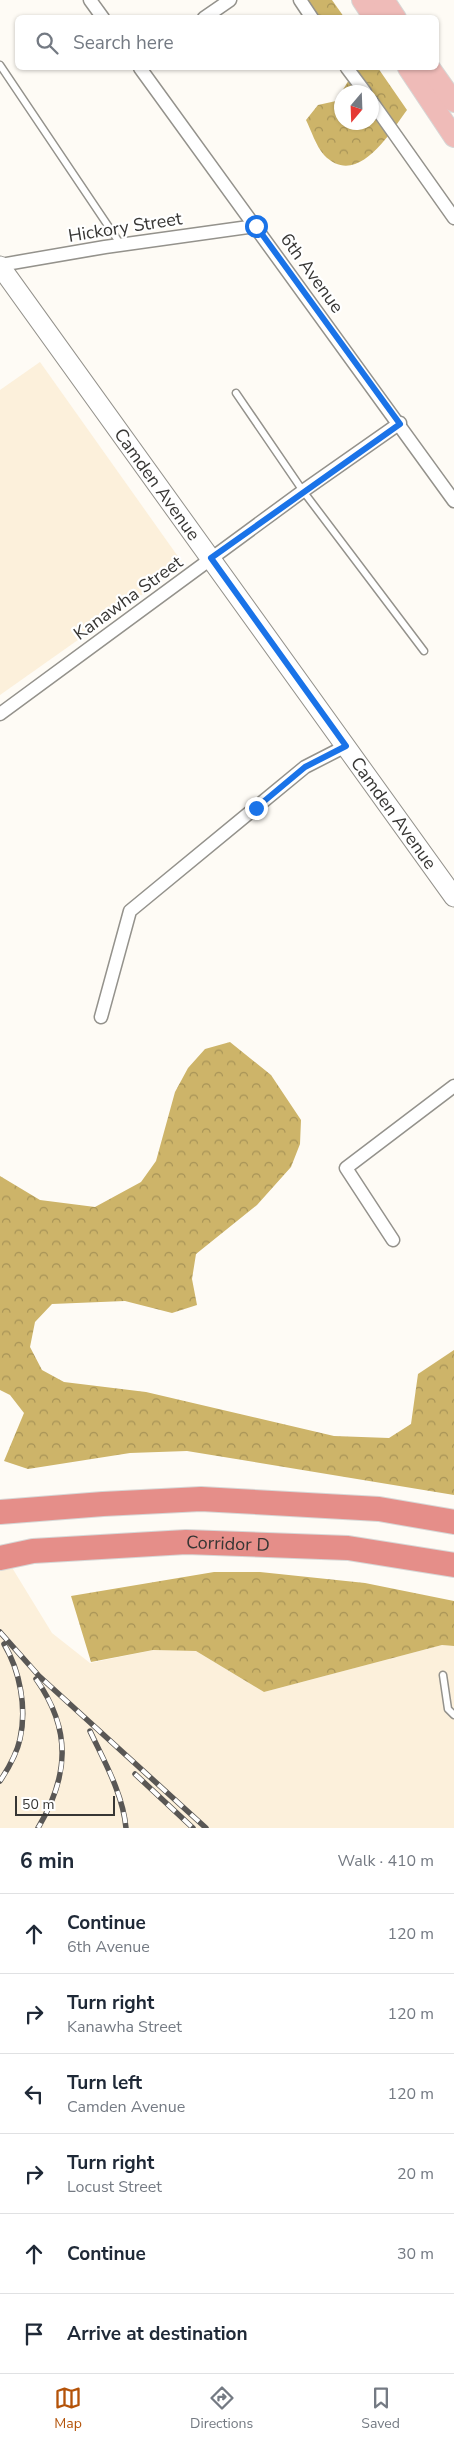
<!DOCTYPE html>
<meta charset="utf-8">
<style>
:root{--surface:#fff;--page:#f6f6f7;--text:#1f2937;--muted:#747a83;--line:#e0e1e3;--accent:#b45309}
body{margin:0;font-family:"Nunito Sans",sans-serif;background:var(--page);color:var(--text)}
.compass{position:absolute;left:334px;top:85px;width:45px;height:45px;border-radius:50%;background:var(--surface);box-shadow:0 1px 4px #0004;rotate:199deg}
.scale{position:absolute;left:15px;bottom:12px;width:100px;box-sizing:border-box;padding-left:5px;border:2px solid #373634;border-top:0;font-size:14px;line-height:18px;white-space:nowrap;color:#373634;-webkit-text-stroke:4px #fff;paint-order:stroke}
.stop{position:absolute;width:15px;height:15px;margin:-11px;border:4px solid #1a73e8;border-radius:50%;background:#fff}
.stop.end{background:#1a73e8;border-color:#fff;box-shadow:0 1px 5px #0008}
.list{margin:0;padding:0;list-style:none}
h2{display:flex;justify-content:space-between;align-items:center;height:65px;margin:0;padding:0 20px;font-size:21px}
h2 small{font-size:16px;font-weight:400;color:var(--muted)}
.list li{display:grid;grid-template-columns:32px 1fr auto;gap:15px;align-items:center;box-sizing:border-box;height:80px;padding:0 20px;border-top:1px solid var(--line)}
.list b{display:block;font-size:19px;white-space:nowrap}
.list p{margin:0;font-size:16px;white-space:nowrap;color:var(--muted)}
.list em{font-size:16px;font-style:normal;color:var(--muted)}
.icon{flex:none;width:28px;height:28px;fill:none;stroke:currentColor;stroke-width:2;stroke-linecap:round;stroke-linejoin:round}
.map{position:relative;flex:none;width:454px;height:1828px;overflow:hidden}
.search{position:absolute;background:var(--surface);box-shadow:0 1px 4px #0004;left:15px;right:15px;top:15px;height:55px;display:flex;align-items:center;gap:12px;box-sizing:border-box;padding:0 18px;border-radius:8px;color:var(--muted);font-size:19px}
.sheet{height:545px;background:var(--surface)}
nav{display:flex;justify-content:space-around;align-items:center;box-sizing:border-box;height:70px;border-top:1px solid var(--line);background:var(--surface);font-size:14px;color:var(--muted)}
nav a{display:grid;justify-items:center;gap:2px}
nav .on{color:var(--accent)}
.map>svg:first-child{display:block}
.industrial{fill:#fcf0db}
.forest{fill:url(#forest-crowns);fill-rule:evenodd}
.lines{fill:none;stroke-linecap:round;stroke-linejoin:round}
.lane-casing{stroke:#94928c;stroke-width:9}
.street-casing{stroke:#94928c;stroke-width:15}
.secondary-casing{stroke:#94928c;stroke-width:21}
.primary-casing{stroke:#d7d7d6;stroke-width:22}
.highway-casing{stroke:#d7d7d6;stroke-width:26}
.lane{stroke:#fff;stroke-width:6}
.street{stroke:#fff;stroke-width:12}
.secondary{stroke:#fff;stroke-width:19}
.primary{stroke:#efbbb8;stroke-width:20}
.highway{stroke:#e58e89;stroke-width:24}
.rail-casing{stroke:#595755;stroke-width:5.5}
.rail{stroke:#fff;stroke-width:4;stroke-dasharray:11;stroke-linecap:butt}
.route{stroke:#1a73e8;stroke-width:6}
.labels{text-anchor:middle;stroke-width:4.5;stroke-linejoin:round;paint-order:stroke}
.street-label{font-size:18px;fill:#373634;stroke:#fff}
</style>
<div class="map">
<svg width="454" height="1828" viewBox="0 0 454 1828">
<defs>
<pattern id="forest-crowns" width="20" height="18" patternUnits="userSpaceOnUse" patternTransform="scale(1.25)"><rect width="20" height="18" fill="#cdb469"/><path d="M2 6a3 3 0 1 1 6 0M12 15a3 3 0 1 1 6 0" fill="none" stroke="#a79357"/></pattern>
</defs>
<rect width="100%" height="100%" fill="#fefbf5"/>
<!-- industrial -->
<g class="industrial">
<polygon points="40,362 184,565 0,695 0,390"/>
<polygon points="0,1548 52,1633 90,1663 153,1650 196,1651 264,1692 442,1645 454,1646 454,1828 0,1828"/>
</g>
<!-- forest -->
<g class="forest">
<polygon points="300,0 332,0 344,17 314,17"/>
<path d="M354,68H378L407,110C390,133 357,189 324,155C316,146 311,130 306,120L318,105L336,101L355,70ZM342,92H372V122H342Z"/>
<polygon points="230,1042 271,1075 301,1120 300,1144 291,1167 257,1205 196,1254 192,1279 197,1305 172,1313 125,1301 52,1304 35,1322 30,1347 42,1370 64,1382 146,1392 334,1436 389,1438 411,1424 418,1374 454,1350 454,1495 187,1451 130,1453 28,1469 4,1461 24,1413 10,1395 0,1390 0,1176 40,1200 95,1207 141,1182 156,1161 175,1092 188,1068 205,1049"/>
<polygon points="214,1572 260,1572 365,1583 454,1601 454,1646 442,1645 264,1692 196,1651 153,1650 91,1662 71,1596"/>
</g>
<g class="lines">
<defs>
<g id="lane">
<polyline points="0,65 121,245"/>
<polyline points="236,393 303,491 424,651"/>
<polyline points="443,1675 448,1709 454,1715"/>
</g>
<g id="street">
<polyline points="90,0 103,18"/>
<polyline points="300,0 312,18"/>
<polyline points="204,18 230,0"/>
<polyline points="140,68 454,501"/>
<polyline points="347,68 365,92"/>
<polyline points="372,102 454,218"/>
<polyline points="0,265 105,247 256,226"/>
<polyline points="0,714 303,491 400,423"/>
<polyline points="101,1017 130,911 305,767 346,746"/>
<polyline points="393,1240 346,1168 454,1086"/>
</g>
<g id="secondary">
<path id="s1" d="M0,266L454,897"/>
</g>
<g id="primary">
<polyline points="362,0 374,18"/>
<polyline points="384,0 396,18"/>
<polyline points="408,68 454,137"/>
<polyline points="430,68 454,102"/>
</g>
<g id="highway">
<polyline points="0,1512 103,1504 201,1499 379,1509 454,1522"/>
<path id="s2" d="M0,1558L33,1551L186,1542L348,1548L454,1565"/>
</g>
</defs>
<!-- lane casing -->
<use href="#lane" class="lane-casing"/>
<!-- street casing -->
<use href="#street" class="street-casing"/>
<!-- secondary casing -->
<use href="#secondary" class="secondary-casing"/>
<!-- primary casing -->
<use href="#primary" class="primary-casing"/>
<!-- highway casing -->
<use href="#highway" class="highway-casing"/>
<!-- lane -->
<use href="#lane" class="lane"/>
<!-- street -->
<use href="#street" class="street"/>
<!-- secondary -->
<use href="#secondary" class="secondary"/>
<!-- primary -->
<use href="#primary" class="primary"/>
<!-- highway -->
<use href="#highway" class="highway"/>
<defs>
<g id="rail">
<polyline points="0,1632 39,1676 206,1828"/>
<path d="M36,1679C72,1730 69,1776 38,1828"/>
<path d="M90,1731C104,1761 123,1794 126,1828"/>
<polyline points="135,1774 193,1828"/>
<path d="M0,1781C8,1769 17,1753 20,1739C27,1708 20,1671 4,1644"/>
</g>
</defs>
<!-- rail casing -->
<use href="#rail" class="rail-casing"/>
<!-- rail -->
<use href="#rail" class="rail"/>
</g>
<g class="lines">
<!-- route -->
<polyline class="route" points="256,808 305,767 346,746 211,558 400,424 256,226"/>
</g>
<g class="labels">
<!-- street labels -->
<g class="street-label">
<text transform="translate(125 227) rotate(-9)" y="6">Hickory Street</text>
<text transform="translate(312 273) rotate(54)" y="6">6th Avenue</text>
<text dy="6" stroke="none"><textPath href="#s1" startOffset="269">Camden Avenue</textPath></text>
<text transform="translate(128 598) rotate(-36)" y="6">Kanawha Street</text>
<text dy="6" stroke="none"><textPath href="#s1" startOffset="674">Camden Avenue</textPath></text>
<text dy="6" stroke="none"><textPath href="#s2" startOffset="229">Corridor D</textPath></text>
</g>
</g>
</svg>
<svg class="compass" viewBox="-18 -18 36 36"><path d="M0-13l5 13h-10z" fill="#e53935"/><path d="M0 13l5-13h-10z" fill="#747a83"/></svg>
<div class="scale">50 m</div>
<div class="stop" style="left:256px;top:226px"></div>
<div class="stop end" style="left:256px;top:808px"></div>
<div class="search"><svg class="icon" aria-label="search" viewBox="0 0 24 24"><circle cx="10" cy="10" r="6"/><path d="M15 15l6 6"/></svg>Search here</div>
</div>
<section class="sheet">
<h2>6 min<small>Walk · 410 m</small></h2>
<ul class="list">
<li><svg class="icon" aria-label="ahead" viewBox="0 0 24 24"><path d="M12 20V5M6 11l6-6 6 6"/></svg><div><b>Continue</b><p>6th Avenue</p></div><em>120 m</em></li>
<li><svg class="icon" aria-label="right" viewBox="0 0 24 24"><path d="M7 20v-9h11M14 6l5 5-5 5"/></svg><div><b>Turn right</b><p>Kanawha Street</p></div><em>120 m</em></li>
<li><svg class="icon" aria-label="left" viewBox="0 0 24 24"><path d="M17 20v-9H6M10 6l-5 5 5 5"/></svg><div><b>Turn left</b><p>Camden Avenue</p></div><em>120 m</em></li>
<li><svg class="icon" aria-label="right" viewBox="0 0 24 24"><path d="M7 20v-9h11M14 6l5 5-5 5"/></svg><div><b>Turn right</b><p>Locust Street</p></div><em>20 m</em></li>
<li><svg class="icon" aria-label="ahead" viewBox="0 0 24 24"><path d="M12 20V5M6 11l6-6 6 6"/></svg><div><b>Continue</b></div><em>30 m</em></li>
<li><svg class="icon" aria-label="arrive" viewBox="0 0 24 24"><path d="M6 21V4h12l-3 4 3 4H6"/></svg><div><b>Arrive at destination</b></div></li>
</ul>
</section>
<nav>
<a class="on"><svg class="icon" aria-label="map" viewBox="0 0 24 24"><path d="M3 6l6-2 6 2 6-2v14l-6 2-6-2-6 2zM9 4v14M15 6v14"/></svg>Map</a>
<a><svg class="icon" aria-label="directions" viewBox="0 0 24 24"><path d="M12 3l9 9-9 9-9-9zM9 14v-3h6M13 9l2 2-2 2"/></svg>Directions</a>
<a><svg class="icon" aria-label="saved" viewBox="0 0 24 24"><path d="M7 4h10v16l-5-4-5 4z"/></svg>Saved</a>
</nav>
